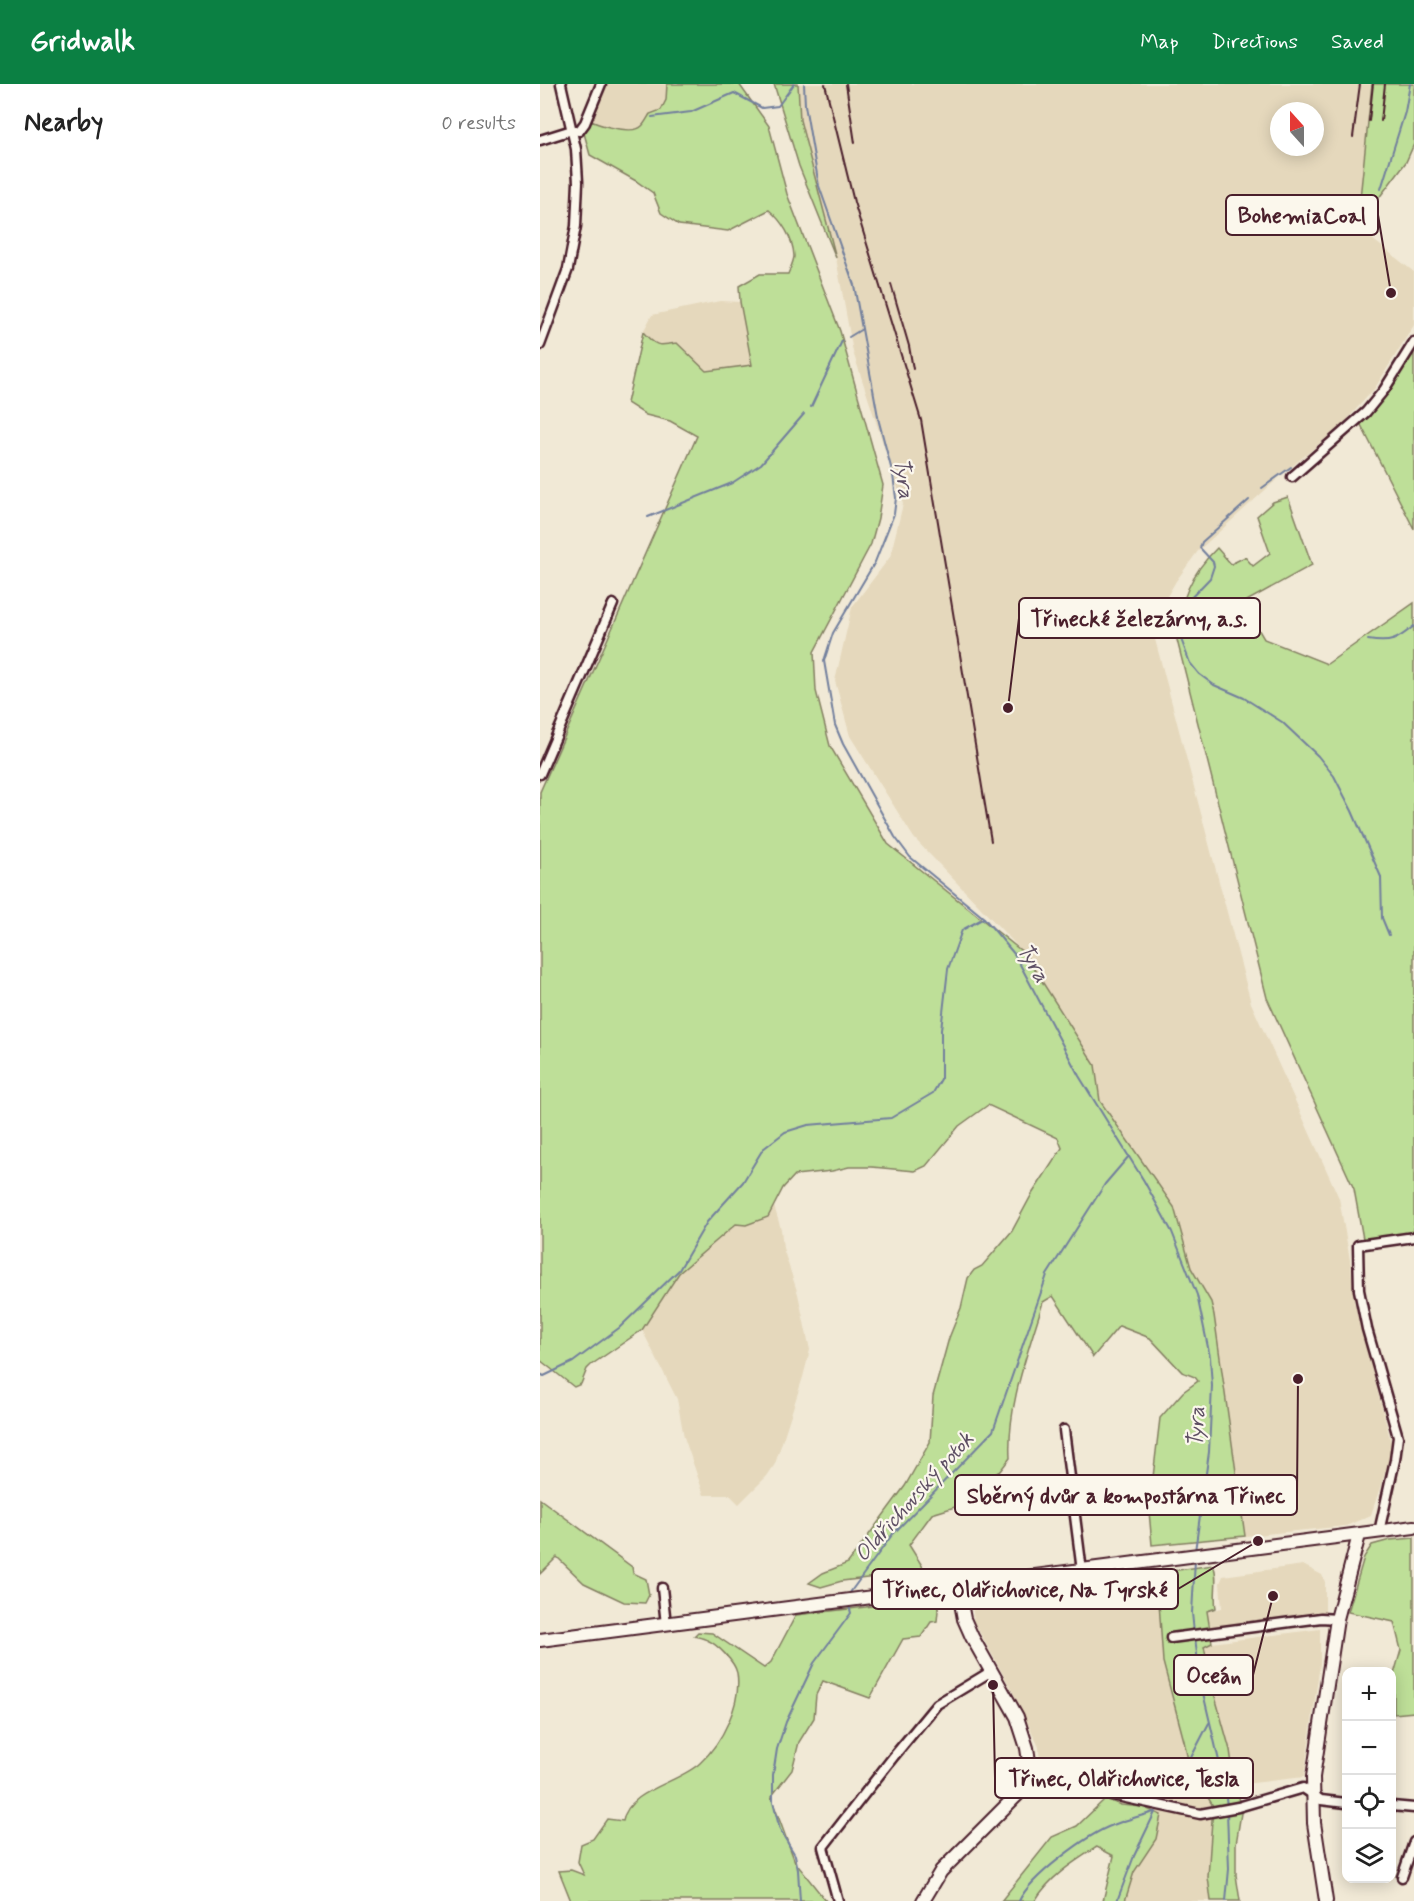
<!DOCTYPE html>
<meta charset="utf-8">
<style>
:root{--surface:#fff;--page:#f6f6f6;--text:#222;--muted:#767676;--line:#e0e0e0;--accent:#0b8043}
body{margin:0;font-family:Mynerve,sans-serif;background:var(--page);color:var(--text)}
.controls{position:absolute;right:18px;bottom:18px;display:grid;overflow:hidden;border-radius:12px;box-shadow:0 3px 15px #0003}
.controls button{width:54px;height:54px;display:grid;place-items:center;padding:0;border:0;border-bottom:2px solid var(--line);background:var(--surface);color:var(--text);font:30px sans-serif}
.compass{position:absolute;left:730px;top:18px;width:54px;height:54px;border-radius:50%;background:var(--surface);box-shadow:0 3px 15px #0003;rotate:339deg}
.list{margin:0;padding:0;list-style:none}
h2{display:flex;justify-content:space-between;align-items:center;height:78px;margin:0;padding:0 24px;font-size:26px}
h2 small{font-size:20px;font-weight:400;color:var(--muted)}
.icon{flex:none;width:33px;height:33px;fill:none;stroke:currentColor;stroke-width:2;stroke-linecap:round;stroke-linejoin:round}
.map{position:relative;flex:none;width:874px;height:1817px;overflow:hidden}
header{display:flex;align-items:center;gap:36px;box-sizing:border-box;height:84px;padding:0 30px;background:var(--accent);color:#fff}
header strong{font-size:28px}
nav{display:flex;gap:33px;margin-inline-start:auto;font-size:21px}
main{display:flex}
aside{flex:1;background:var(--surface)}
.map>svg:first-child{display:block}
.built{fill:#e5d8bc;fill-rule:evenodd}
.green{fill:#bedf98;stroke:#847f62;stroke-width:1.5}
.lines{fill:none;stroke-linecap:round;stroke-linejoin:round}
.stream{stroke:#727f9d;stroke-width:2}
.street-casing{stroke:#4a1f2b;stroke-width:13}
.secondary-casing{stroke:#4a1f2b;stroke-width:16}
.street{stroke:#fbf7ec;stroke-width:8}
.secondary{stroke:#fbf7ec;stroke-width:12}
.rail{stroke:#4a1f2b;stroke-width:2}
.labels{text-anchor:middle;stroke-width:4.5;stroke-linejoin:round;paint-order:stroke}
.water-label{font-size:22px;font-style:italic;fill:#5e4f64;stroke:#fbf7ec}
.leader{fill:none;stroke:#4a1f2b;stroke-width:2}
.callout-dot{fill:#4a1f2b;stroke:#fbf7ec;stroke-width:2}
.callout{fill:#fbf7ec;stroke:#4a1f2b;stroke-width:2}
.callout-label{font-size:22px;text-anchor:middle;font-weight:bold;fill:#4a1f2b}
</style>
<header>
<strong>Gridwalk</strong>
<nav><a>Map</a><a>Directions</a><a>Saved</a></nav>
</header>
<main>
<aside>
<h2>Nearby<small>0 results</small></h2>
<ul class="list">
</ul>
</aside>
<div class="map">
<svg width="874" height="1817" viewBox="0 0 874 1817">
<rect width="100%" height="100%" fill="#f1e9d6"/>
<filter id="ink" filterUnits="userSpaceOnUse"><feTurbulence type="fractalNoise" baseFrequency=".0167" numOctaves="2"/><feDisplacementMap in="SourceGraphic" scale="12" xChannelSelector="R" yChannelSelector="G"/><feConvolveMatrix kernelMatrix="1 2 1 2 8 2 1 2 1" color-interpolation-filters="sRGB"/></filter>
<g filter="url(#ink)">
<!-- built -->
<g class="built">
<polygon points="66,0 127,0 126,16 121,27 110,30 102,42 94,47 59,41 51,37"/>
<path d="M258,0H874V60L866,78L817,143L874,188V241L835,304L803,340L745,388L658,467L636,497L611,540L711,919L799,1114L811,1182L814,1217L851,1358L850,1373L831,1431L806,1442L705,1452L674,1231L671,1218L651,1184L634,1123L560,1017L555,981L484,869L374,754L310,652L295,597L312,523L350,473L363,420L313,268L296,174L260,36ZM739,27H775V63H739Z"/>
<polygon points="180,217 200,218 213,281 166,287 137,260 120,262 113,260 103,248 112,231"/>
<polygon points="234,1122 241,1145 243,1164 258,1210 270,1266 263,1293 235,1380 227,1392 199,1420 190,1411 164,1411 144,1353 137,1315 102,1246 139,1189 196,1140 206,1141 228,1133"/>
<polygon points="763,1481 782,1491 785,1498 785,1529 780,1538 671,1552 667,1527 682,1524 680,1499 683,1492"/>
<polygon points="617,1489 623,1578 644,1657 649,1681 673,1722 668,1793 671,1817 585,1817 594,1788 603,1723 581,1721 565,1715 569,1705 500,1688 499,1663 473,1608 434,1538 431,1514"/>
<polygon points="780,1545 780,1580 764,1693 695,1701 690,1667 674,1609 664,1563 672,1559"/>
</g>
<!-- green -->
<g class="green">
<path d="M127,0H199L229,42L247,110L300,247L343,401L338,434L331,460L274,568L276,607L290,662L348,760L484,869L555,981L560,1017L634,1123L651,1184L671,1218L674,1231L705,1452L612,1461L609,1427L620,1334L643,1308L658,1297L655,1293L642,1288L610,1254L579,1242L553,1273L513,1212L503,1218C488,1269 467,1321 470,1374L460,1387L432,1404L425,1420L392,1430L369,1461L391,1496L364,1497L336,1493L302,1497L281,1503L269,1499L283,1489L308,1479L365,1402L390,1358L393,1312L409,1254L421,1224L428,1194L434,1186L442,1182L472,1147L492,1110L522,1064L518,1054L448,1021L419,1042L386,1082L375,1087L332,1083H309L292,1087L255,1091L243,1104L228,1133L206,1141L196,1140L139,1189L102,1246L51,1281L47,1285L41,1300L34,1303L0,1276V708L157,352L130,337L106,331L87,319L103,248C116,263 118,262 137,259L166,287L212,281L200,218L199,202L220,190H248C250,185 254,177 254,172C253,154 242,137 229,126L188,147L139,141L121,129L113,109L96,97L50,71L44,49L51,37C62,42 94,51 102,42C105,39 108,33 110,30L121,26L126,16Z"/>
<polygon points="234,0 258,0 260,36 296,174 259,82"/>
<polygon points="832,0 874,0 874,60 866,78 817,143"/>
<polygon points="874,269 874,445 820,339 834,326"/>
<path d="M748,413L772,481L703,519L724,555L787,580L874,519V1151L823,1155L814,1105L727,914L636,552C641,516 650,490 677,464L691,480L705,473L713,482L730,469L717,432L733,418Z"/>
<polygon points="0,1415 92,1483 93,1489 106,1495 109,1511 105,1519 84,1518 44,1499 17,1473 0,1490"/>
<polygon points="874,1454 874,1628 854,1630 854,1590 861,1566 854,1538 808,1528 824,1473 832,1461 850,1456"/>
<path d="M673,1481C679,1492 673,1511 676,1524L667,1527L672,1559L664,1563L674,1609L690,1666L695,1701L702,1723L696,1760V1791L700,1817H671L668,1793L673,1722L649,1681L644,1657L623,1578L617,1489Z"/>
<path d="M374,1516H399L397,1537L391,1538L381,1553L363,1555L330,1614L283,1597L276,1611L274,1634L259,1658L252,1686L231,1713L255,1778L286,1817H31L19,1787L31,1786L44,1791L38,1778L41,1760L53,1755L67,1735L83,1737C88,1706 139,1699 160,1679C182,1659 202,1619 197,1589C195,1578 177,1560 167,1556C164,1554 158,1553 154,1552L158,1548L172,1549L224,1584L231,1578L256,1531L326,1523Z"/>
<path d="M565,1715L581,1721L603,1723L621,1731L616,1755L594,1788L585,1817H563L574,1772L557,1763C535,1777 509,1793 495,1817H461L512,1753L537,1742Z"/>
</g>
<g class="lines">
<!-- stream -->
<g class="stream">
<polyline points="264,0 265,21 279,102 314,201 339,338 353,391 356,414 354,430 335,478 293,549 284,577 295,641 303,660 355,753 370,773 444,834 475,871 539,992 604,1097 632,1148 657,1211 670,1273 672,1302 669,1368 655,1467"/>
<polyline points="112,33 151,28 194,9 222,24 238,22 254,0"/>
<polyline points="841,105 865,28 870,0"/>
<polyline points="309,253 322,245"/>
<polyline points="271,323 302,257"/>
<polyline points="722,404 751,383"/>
<polyline points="709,416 662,458 660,464 673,478 674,482 670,494 646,519 641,532 641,555 650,579 659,590 674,601 704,614 742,638 778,672 794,692 812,727 841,793 842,834 849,851"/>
<polyline points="108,433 192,399 221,380 264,330"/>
<path d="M828,556C851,560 857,556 874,542"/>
<polyline points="0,1290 4,1292 33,1278 79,1244 139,1186 167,1138 203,1098 223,1065 245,1048 268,1041 351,1034 393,1009 401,995 401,946 408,885 422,846 444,834"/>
<polyline points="309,1510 352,1451 453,1347 507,1191 565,1100 589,1072"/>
<polyline points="654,1548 652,1529 655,1476"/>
<polyline points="655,1553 660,1596 683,1694 687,1721"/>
<polyline points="621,1719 644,1687 669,1639"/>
<polyline points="260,1817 258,1786 255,1771 240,1746 233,1718 233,1691 237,1665 246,1638 274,1579 311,1529 309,1522"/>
<path d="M479,1817C490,1793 548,1750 573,1741C586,1736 600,1732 614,1728"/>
<polyline points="577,1817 594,1772 617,1724"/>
<polyline points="686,1817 689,1785 687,1727"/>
</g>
<defs>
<g id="street">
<polyline points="0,56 32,46 39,47 45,39 61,0"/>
<polyline points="0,261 28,185 36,142 38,98 36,65 21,0"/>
<polyline points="752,393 826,328 844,306 874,258"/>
<polyline points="0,690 73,520"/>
<polyline points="524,1346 542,1487"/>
<polyline points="839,1448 855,1376 858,1353 827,1245 819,1206 818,1161 874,1153"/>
<polyline points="122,1504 126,1540"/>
<polyline points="631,1554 781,1534 797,1535"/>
<polyline points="489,1693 660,1730 698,1723 763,1704 781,1716 806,1719"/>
<polyline points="852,1722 874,1724"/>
<polyline points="862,1793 874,1758"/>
<polyline points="298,1817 283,1763 354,1672 397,1620 450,1588"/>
</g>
<g id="secondary">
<polyline points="0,1556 874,1443"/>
<polyline points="383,1817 401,1787 477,1711 489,1693 490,1684 487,1664 477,1633 432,1553 424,1535 418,1503"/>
<polyline points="786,1817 774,1739 773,1693 797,1535 819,1451"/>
</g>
</defs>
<!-- street casing -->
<use href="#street" class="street-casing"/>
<!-- secondary casing -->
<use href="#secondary" class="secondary-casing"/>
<!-- street -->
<use href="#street" class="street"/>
<!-- secondary -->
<use href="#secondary" class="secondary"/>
<!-- rail -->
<g class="rail">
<polyline points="285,0 314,118 381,336 451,757"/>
<polyline points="306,0 315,59"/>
<polyline points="829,37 833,0"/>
<polyline points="841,37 845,0"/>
<polyline points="813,53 820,0"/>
<polyline points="351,200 369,262 373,285"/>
</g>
</g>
</g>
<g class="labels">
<!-- water labels -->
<g class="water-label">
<text transform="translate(365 394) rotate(83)" y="8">Tyra</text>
<text transform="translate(494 878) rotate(59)" y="8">Tyra</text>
<text transform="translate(655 1343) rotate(-87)" y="8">Tyra</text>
<text transform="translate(373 1412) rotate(-48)" y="8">Oldřichovský potok</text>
</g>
</g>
<!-- callouts -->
<path class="leader" d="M851 209L838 131M468 624L479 534M758 1295L757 1411M718 1457L638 1505M733 1512L713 1591M453 1601L455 1694"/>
<g class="callout-dot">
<circle cx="851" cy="209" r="6"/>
<circle cx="468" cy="624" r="6"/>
<circle cx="758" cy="1295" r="6"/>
<circle cx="718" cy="1457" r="6"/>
<circle cx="733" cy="1512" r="6"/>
<circle cx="453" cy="1601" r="6"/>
</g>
<g class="callout">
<rect x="686" y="111" width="152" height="40" rx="6"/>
<rect x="479" y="514" width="241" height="40" rx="6"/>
<rect x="415" y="1391" width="342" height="40" rx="6"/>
<rect x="332" y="1485" width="306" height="40" rx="6"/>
<rect x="634" y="1571" width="79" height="40" rx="6"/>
<rect x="455" y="1674" width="258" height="40" rx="6"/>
</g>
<g class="callout-label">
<text x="762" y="139">BohemiaCoal</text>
<text x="599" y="542">Třinecké železárny, a.s.</text>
<text x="586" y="1419">Sběrný dvůr a kompostárna Třinec</text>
<text x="485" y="1513">Třinec, Oldřichovice, Na Tyrské</text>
<text x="674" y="1599">Oceán</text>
<text x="584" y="1702">Třinec, Oldřichovice, Tesla</text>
</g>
</svg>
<div class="controls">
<button>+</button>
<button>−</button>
<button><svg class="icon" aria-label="locate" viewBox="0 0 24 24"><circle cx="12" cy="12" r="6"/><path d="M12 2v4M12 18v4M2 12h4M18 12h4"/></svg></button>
<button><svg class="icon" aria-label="layers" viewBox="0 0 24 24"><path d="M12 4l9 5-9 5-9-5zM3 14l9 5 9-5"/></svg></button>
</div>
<svg class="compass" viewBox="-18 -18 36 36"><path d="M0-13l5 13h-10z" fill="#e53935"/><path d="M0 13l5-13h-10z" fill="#767676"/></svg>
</div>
</main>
